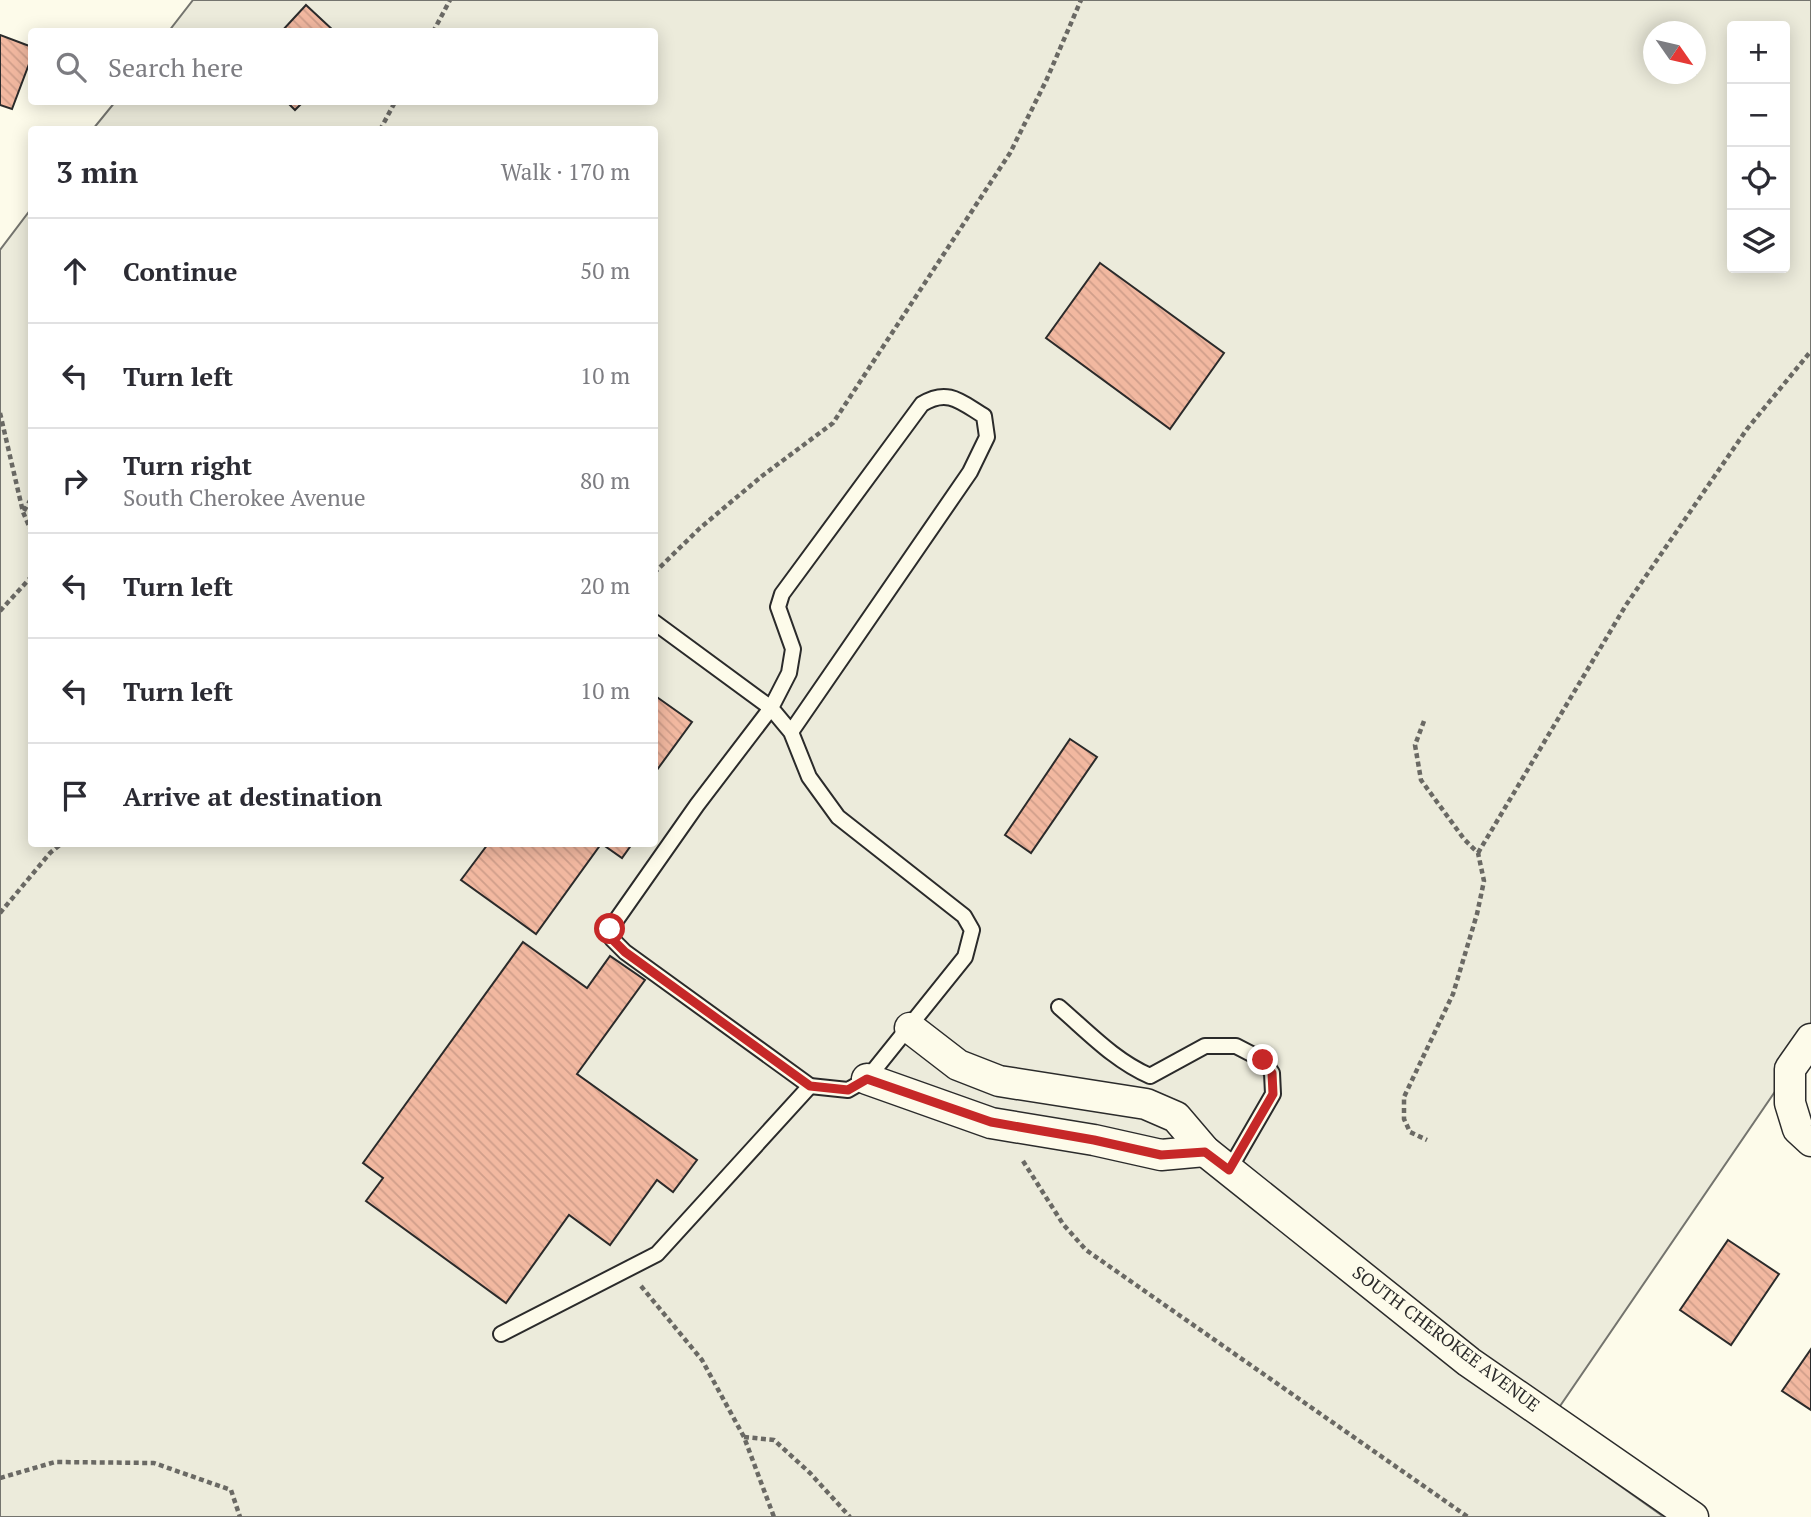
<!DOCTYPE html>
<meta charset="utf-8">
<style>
:root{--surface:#fff;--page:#f2f2f3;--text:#2b2b33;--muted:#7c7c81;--line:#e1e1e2}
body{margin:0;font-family:"PT Serif",serif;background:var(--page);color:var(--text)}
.controls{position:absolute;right:21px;top:21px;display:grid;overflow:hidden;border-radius:7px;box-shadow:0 4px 18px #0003}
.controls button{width:63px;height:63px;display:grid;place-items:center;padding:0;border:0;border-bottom:2px solid var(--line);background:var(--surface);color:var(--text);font:35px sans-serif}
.compass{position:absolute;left:1643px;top:21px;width:63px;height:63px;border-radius:50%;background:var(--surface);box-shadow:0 4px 18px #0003;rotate:124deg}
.stop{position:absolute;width:21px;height:21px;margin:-16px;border:5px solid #c62828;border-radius:50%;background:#fff}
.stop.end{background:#c62828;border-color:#fff;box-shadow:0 2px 7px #0008}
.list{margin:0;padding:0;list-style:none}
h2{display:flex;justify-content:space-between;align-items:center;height:91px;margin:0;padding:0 28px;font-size:30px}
h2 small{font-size:23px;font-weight:400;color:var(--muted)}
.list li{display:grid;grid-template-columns:46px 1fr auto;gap:21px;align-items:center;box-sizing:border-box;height:105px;padding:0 28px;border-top:2px solid var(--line)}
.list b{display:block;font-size:26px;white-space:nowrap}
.list p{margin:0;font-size:23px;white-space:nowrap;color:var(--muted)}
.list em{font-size:23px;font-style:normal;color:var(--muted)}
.icon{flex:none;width:38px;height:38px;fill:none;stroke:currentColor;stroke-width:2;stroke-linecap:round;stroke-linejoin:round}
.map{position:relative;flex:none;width:1811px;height:1517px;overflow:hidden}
.search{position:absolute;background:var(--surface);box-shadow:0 4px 18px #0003;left:28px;top:28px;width:630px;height:77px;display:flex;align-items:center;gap:18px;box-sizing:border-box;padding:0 24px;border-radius:7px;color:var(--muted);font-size:26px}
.panel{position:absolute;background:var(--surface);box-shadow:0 4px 18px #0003;left:28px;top:126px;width:630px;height:721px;border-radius:7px}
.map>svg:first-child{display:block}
.grass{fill:#ecebdb;stroke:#74746e;stroke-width:2;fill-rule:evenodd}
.building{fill:url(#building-back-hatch);stroke:#2b2b2b;stroke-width:2}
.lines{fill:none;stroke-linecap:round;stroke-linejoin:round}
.lane-casing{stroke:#2b2b2b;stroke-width:18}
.street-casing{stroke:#2b2b2b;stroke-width:33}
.path{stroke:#6a6964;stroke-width:4.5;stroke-dasharray:5 3.5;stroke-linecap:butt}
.lane{stroke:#fdfbea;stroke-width:14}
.street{stroke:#fdfbea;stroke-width:30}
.route{stroke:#c62828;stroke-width:9}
.labels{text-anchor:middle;stroke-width:5;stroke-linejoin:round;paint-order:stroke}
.street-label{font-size:18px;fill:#2b2b2b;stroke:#fdfbea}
</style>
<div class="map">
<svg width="1811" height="1517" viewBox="0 0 1811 1517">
<defs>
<pattern id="building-back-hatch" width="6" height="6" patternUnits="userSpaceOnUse" patternTransform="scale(1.75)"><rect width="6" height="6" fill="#f2b8a0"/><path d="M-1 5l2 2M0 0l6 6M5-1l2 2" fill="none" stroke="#d09e8a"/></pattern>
</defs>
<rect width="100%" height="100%" fill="#fdfbea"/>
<!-- grass -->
<path class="grass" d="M193,0H1811V1039L1543,1431L1664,1517H0V250L31,209L32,844H654V130L93,129L115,102H654V32L169,31ZM1732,26H1785V268H1732ZM1654,32H1696V74H1654Z"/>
<!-- building -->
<g class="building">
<polygon points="306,5 335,32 281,32"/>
<polygon points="0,35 32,47 32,56 12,109 0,105"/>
<polygon points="287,102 303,102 295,110"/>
<polygon points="1100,263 1224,353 1170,429 1046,338"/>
<polygon points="654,695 692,722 654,774"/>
<polygon points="1070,739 1097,757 1031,853 1005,835"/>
<polygon points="488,844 601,844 536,934 461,880"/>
<polygon points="602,844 632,844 622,858"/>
<polygon points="523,942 587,988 610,956 645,980 577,1074 697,1160 673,1192 657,1180 610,1245 569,1215 506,1303 366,1201 383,1178 363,1163"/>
<polygon points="1728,1240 1779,1274 1731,1345 1680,1310"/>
<polygon points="1811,1349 1811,1410 1782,1391"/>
</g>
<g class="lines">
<defs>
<g id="lane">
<path d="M654,622L771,708L791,732L809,777L838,817L964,916L972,930L965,957L867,1079L848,1090L810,1086L625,952L612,939L610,929L697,805L771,708L789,673L793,649L778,607L782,594L922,404C948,388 961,402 984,416L987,437L970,472L791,732"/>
<path d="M1059,1007C1088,1032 1115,1061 1150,1076L1205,1046H1236L1263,1060L1272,1073L1273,1094L1229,1170"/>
<polyline points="501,1334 657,1254 810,1086"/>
</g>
<g id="street">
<polyline points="910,1028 958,1065 999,1081 1146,1104 1176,1117 1205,1151 1469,1362 1693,1517"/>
<polyline points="1811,1039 1790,1069 1790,1103 1798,1129 1811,1141"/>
<polyline points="867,1079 991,1123 1094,1140 1161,1155 1205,1151"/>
</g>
</defs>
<!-- lane casing -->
<use href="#lane" class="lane-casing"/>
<!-- street casing -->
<use href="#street" class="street-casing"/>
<!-- path -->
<g class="path">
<polyline points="433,32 450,0"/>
<polyline points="380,130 395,102"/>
<polyline points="0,413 23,512 32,533"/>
<polyline points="24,511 32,497"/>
<polyline points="654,573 700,528 762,476 833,423 1010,153 1046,81 1081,0"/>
<polyline points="0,611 32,576"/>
<polyline points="1424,721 1415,745 1421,780 1464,839 1478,853 1484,881 1477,914 1453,994 1404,1097 1404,1119 1410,1132 1427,1140"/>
<polyline points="1478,853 1626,605 1747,429 1811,351"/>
<polyline points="0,913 50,853 61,844"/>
<polyline points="1023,1161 1063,1224 1086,1250 1468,1517"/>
<polyline points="641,1286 702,1360 744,1437 774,1517"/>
<polyline points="744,1437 774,1440 810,1473 850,1517"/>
<polyline points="0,1478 55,1462 154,1463 231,1490 240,1517"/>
</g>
<!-- lane -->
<use href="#lane" class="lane"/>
<!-- street -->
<use href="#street" class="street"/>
</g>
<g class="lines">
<!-- route -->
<polyline class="route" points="610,929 612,939 625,952 810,1086 848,1090 867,1079 991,1122 1094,1140 1161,1155 1205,1152 1229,1170 1273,1094 1272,1073 1263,1060"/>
</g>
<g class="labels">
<!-- street labels -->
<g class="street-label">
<text transform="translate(1446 1339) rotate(37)" y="6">SOUTH CHEROKEE AVENUE</text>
</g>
</g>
</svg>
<div class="controls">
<button>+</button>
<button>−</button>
<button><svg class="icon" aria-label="locate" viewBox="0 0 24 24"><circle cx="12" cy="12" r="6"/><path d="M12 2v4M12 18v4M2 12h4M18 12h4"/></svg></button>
<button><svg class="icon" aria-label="layers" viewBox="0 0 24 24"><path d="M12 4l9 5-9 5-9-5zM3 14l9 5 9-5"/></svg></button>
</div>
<svg class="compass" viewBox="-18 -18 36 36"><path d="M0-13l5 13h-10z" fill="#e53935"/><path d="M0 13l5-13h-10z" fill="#7c7c81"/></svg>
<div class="stop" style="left:610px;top:929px"></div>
<div class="stop end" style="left:1263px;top:1060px"></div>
<div class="search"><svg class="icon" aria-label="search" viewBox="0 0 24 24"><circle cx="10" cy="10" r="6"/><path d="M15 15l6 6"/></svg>Search here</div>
<section class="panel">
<h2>3 min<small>Walk · 170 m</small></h2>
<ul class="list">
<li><svg class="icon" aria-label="ahead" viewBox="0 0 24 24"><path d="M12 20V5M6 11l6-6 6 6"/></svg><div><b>Continue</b></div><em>50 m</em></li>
<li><svg class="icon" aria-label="left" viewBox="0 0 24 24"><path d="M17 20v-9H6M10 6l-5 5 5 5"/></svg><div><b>Turn left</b></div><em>10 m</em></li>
<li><svg class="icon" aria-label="right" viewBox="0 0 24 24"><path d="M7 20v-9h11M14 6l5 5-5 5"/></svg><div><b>Turn right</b><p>South Cherokee Avenue</p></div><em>80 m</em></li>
<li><svg class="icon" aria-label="left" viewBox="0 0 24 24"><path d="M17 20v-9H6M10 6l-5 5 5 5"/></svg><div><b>Turn left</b></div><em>20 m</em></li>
<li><svg class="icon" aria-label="left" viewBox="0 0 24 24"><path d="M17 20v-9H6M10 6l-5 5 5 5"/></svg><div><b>Turn left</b></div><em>10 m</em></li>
<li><svg class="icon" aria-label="arrive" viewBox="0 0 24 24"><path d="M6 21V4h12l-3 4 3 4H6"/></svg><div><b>Arrive at destination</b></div></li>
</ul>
</section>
</div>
